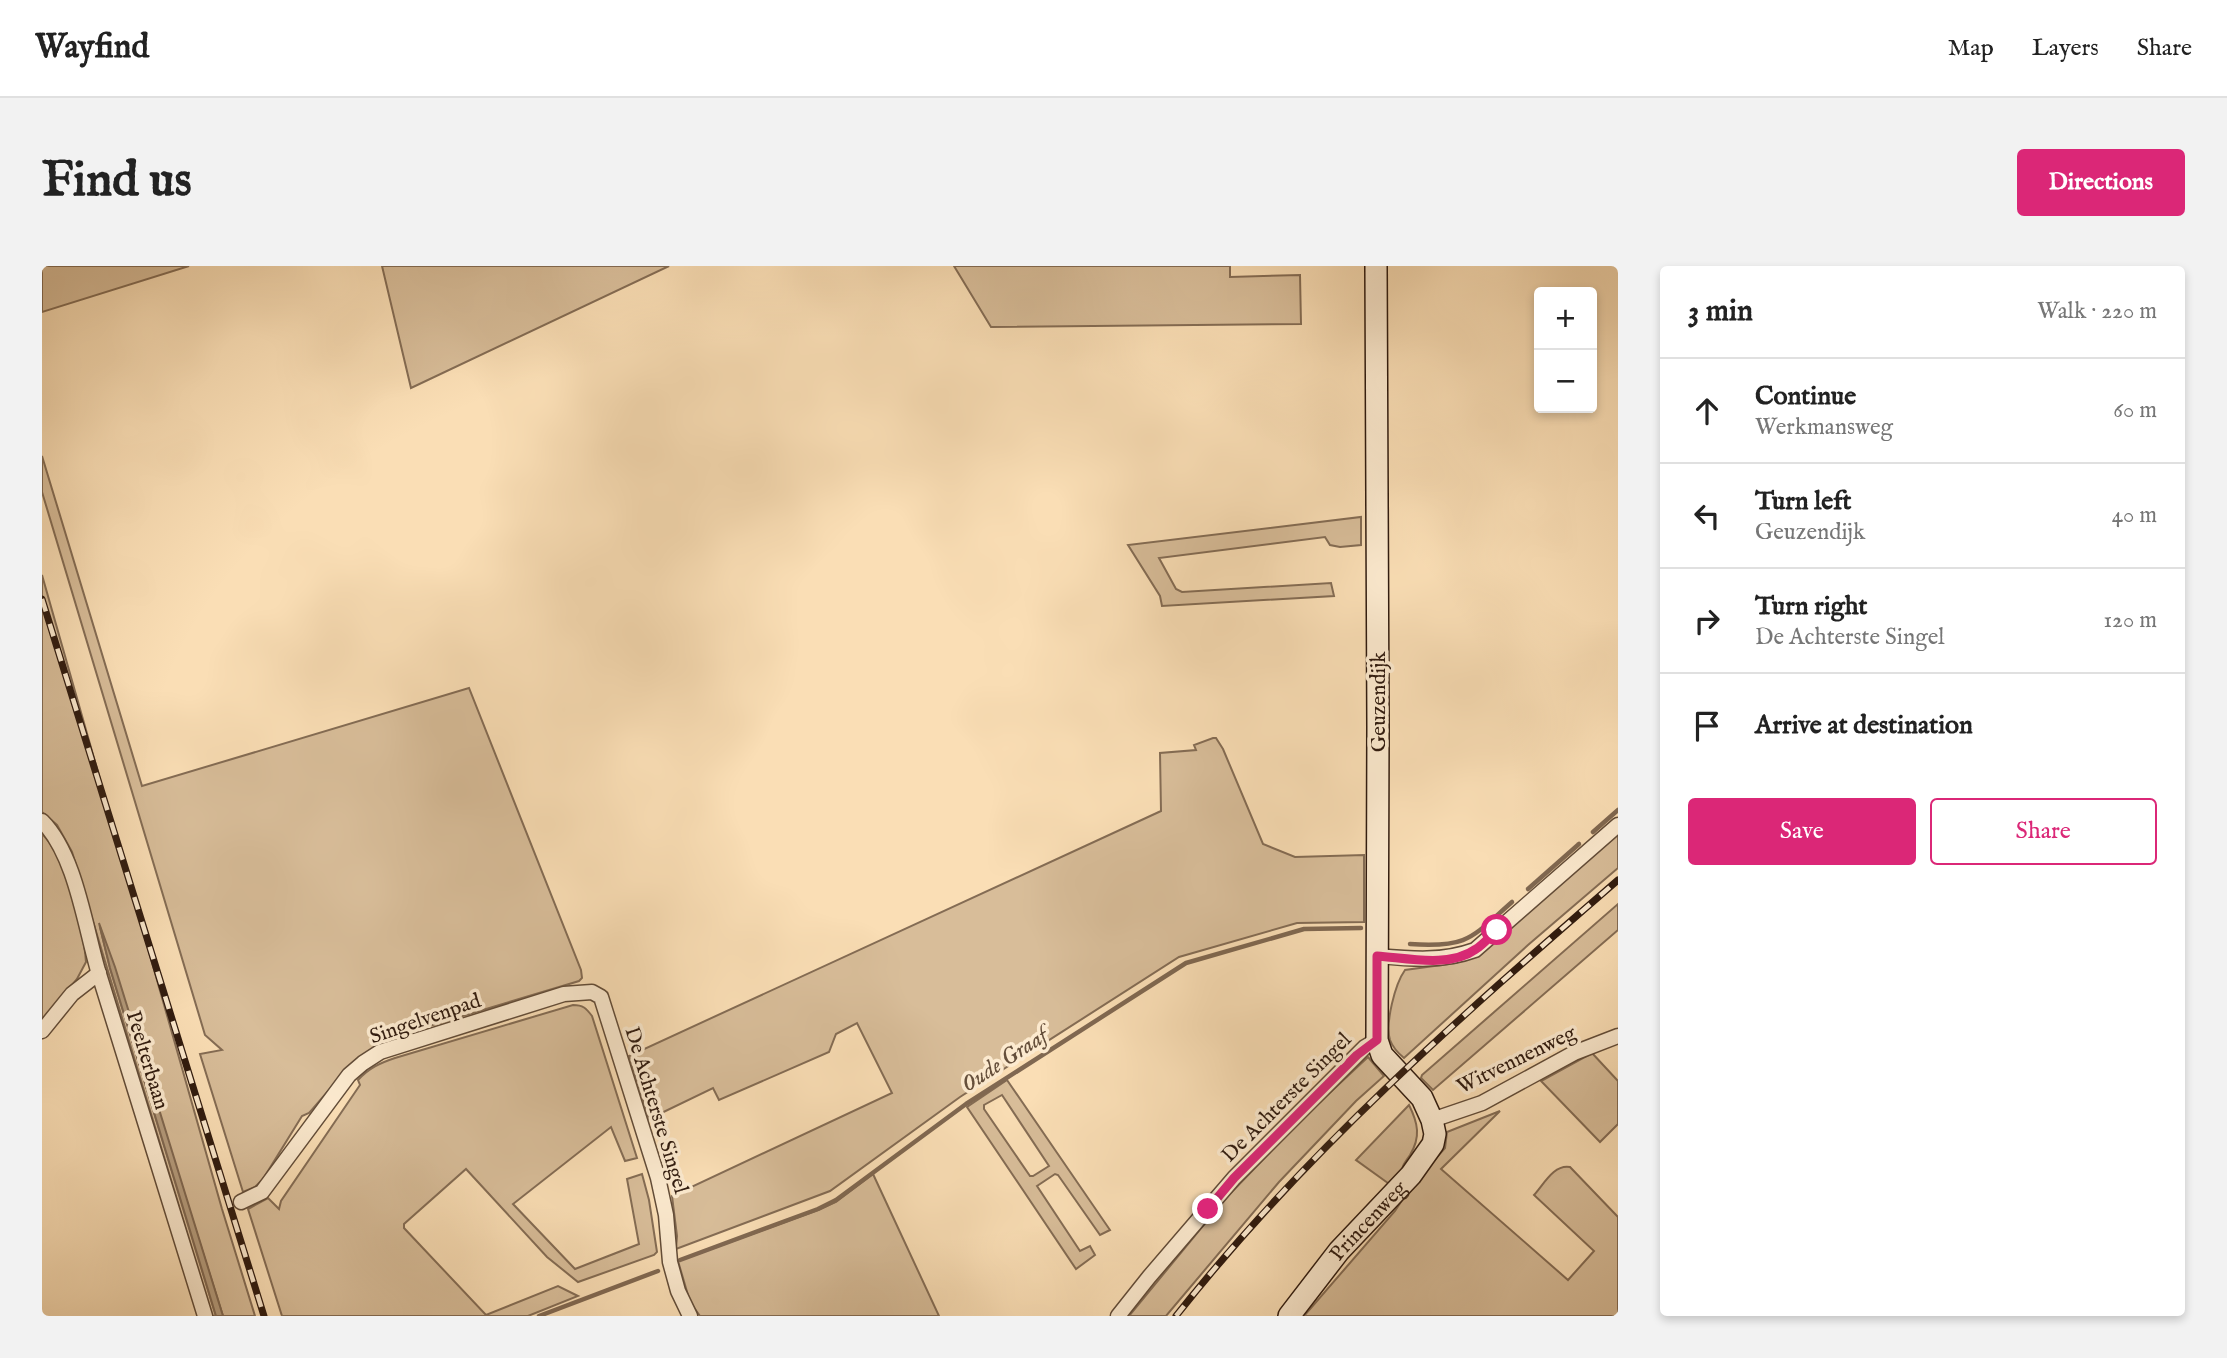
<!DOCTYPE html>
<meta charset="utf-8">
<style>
:root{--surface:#fff;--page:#f2f2f2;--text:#222;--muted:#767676;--line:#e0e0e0;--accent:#db2777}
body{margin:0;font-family:"IM FELL English",serif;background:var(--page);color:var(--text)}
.controls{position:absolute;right:21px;top:21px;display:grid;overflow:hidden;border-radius:7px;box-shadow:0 4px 10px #0003}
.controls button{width:63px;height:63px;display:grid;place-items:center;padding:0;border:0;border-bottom:2px solid var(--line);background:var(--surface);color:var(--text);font:35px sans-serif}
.stop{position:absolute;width:21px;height:21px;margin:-16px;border:5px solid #db2777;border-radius:50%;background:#fff}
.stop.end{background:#db2777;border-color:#fff;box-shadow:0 2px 7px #0008}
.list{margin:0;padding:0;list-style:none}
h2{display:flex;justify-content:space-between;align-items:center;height:91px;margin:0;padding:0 28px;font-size:30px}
h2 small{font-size:23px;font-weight:400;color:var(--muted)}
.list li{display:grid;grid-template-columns:46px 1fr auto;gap:21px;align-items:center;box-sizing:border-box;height:105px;padding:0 28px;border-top:2px solid var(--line)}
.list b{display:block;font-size:26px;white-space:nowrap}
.list p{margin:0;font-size:23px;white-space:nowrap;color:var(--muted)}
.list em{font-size:23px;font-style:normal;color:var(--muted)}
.actions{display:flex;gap:14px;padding:21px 28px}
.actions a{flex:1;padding:16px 0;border:2px solid var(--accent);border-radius:7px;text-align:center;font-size:24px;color:var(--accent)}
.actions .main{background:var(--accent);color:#fff}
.icon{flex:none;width:38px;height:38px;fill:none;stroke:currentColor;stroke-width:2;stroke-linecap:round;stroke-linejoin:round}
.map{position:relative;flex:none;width:1576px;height:1050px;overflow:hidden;border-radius:7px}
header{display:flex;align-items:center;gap:42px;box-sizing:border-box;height:98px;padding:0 35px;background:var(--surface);border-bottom:2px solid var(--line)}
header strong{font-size:33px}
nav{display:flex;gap:38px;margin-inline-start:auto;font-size:24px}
.intro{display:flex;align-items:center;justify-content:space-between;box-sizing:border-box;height:168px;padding:0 42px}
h1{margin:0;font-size:49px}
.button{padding:18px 32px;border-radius:7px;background:var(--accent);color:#fff;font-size:24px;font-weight:700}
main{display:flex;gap:42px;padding:0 42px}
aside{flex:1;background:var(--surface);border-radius:7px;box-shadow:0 4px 10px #0003}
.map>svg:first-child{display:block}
.green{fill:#d8bd99;stroke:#846c54;stroke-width:2;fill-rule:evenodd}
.water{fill:#b59c7d;stroke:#806851;stroke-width:2}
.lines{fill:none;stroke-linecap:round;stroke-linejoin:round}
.stream{stroke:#806851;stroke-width:4.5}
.minor-casing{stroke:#624c38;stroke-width:17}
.secondary-casing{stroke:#301b0f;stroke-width:24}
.minor{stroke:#fceacf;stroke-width:14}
.secondary{stroke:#fceacf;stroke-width:21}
.rail-casing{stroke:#301b0f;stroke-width:7}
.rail{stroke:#fceacf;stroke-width:4.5;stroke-dasharray:13;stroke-linecap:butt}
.route{stroke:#db2777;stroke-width:9}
.labels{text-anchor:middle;stroke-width:7;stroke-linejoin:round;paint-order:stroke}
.street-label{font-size:21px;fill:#301b0f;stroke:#fceacf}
.water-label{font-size:23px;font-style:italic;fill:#654f3b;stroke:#fceacf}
</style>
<header>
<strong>Wayfind</strong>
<nav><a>Map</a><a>Layers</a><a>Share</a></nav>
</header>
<div class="intro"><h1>Find us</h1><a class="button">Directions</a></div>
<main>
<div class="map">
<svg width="1576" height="1050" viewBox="0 0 1576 1050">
<rect width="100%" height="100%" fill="#fadeb5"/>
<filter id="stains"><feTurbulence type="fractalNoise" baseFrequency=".00286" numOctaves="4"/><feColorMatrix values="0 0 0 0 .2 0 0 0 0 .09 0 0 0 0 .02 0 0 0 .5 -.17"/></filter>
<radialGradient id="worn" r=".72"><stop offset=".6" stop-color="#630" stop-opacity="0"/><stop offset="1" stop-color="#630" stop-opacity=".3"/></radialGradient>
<!-- green -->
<g class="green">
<polygon points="0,0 147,0 0,46"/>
<polygon points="340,0 627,0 369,122"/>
<polygon points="912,0 1188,0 1188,11 1258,9 1259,58 949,61"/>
<path d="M0,190L100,520L427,422L539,704L540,712L537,715L364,767C316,786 300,809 267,847L260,850L221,913L213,921L201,926L158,788L180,784L163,769L0,226Z"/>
<polygon points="1319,251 1319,279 1298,281 1288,279 1283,271 1117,292 1134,323 1140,326 1289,317 1292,330 1120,340 1118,330 1086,279"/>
<polygon points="0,309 180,943 213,1050 181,1050 58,661 68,702 174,1050 170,1050 30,586 15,559 0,546"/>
<polygon points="1171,472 1174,472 1181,483 1221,578 1253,591 1322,589 1322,656 1255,657 1137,691 918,831 788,925 634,983 635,970 630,930 850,827 815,757 794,768 787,786 677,834 671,822 607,853 587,790 1119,545 1118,487 1154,484 1152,479"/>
<path d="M1576,566V602L1486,679L1362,792C1356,787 1351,782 1348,774C1343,757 1353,718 1363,704L1414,697L1434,689Z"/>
<path d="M0,568C22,588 42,666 44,696L35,713L0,755Z"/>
<polygon points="1576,638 1576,664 1391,824 1379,812 1380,809"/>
<path d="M531,739C541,739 544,742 550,750L595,892L583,895L569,861L471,938L533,1003L597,978L585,913L600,908L607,934L615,986L612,989L536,1016L505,991L424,903L362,958V962L444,1049L516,1020L536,1030L486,1050H240L206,943L226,932L237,943L239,935L318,819L316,814C327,802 338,797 353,792Z"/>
<polygon points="1550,787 1576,815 1576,858 1558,876 1499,815"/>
<polygon points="1326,791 1342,810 1314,835 1237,916 1124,1050 1087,1050 1183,933 1264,849"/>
<path d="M965,814L1068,964L1058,969L1016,909L1013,908L995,920L1038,985L1048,980L1053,989L1034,1003L925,841ZM960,829L1007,900L991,910H988L942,843V839Z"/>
<path d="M1367,839C1376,857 1379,871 1368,889C1362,898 1360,899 1359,910L1350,920L1314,894Z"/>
<path d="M1458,845L1399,903L1526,1014L1552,985L1492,929C1502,918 1512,898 1528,901L1576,951V1050H1262L1353,945L1371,918L1403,882L1405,866Z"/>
<polygon points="831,908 897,1050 658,1050 648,1036 636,995 776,944 794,936"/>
</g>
<!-- water -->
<polygon class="water" points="57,657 73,701 181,1050 174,1050 68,702"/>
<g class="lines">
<!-- stream -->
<g class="stream">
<polyline points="1551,566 1576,544"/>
<polyline points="1486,623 1537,578"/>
<path d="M1368,678C1426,682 1429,672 1470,636"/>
<polyline points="638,994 776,943 794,934 924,838 1144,697 1262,663 1319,662"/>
<polyline points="497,1050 616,1005"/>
</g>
<defs>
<g id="minor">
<path d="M0,555C34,589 43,662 57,708C92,822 128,936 163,1050"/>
<path d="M1335,690C1369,693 1400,696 1433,684L1576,559"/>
<polyline points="0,765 30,728 57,707"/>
<polyline points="1390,854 1440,837 1532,787 1576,770"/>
<polyline points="199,936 220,926 307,809 321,797 338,786 522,728 550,726 559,731 616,912 624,949 628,996 636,1025 648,1050"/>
<polyline points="1076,1050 1107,1011 1192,912 1323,781 1335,774"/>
</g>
<g id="secondary">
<path id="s1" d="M1247,1050L1297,985L1369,909L1391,878L1393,868L1390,854L1380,832L1340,789L1335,774L1336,460L1334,0"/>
</g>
</defs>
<!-- minor casing -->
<use href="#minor" class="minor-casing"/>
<!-- secondary casing -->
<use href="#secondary" class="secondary-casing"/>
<!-- minor -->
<use href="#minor" class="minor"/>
<!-- secondary -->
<use href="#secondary" class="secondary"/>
<defs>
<g id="rail">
<polyline points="0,333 222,1050"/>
<path d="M1134,1050C1264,885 1418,751 1576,614"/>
</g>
</defs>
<!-- rail casing -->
<use href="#rail" class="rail-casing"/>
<!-- rail -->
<use href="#rail" class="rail"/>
</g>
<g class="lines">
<!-- route -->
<path class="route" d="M1166,943L1192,912L1315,789L1335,774V690C1365,692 1408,702 1434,683C1442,678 1448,670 1455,664"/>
</g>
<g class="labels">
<!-- street labels -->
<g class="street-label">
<text transform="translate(1336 436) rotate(-90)" y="7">Geuzendijk</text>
<text transform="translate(383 752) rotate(-19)" y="7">Singelvenpad</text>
<text transform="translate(1474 793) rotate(-26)" y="7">Witvennenweg</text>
<text transform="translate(106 794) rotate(73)" y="7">Peelterbaan</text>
<text transform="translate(1244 831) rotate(-45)" y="7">De Achterste Singel</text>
<text transform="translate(615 844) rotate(73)" y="7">De Achterste Singel</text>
<text dy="7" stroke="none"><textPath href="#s1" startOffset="124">Princenweg</textPath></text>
</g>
<!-- water labels -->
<g class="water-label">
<text transform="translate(962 793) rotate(-33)" y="8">Oude Graaf</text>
</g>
</g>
<rect width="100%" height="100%" filter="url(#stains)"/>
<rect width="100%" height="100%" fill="url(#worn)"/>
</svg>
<div class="controls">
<button>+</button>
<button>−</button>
</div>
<div class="stop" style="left:1455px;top:664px"></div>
<div class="stop end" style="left:1166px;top:943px"></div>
</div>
<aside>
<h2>3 min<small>Walk · 220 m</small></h2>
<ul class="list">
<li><svg class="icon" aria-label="ahead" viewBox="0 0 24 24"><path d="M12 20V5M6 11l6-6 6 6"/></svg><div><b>Continue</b><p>Werkmansweg</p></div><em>60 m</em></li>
<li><svg class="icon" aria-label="left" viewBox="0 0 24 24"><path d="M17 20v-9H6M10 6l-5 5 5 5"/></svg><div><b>Turn left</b><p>Geuzendijk</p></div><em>40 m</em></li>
<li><svg class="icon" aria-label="right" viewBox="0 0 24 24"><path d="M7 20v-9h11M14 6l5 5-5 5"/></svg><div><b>Turn right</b><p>De Achterste Singel</p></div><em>120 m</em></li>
<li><svg class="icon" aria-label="arrive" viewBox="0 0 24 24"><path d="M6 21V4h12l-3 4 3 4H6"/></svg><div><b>Arrive at destination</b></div></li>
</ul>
<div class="actions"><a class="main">Save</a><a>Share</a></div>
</aside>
</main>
